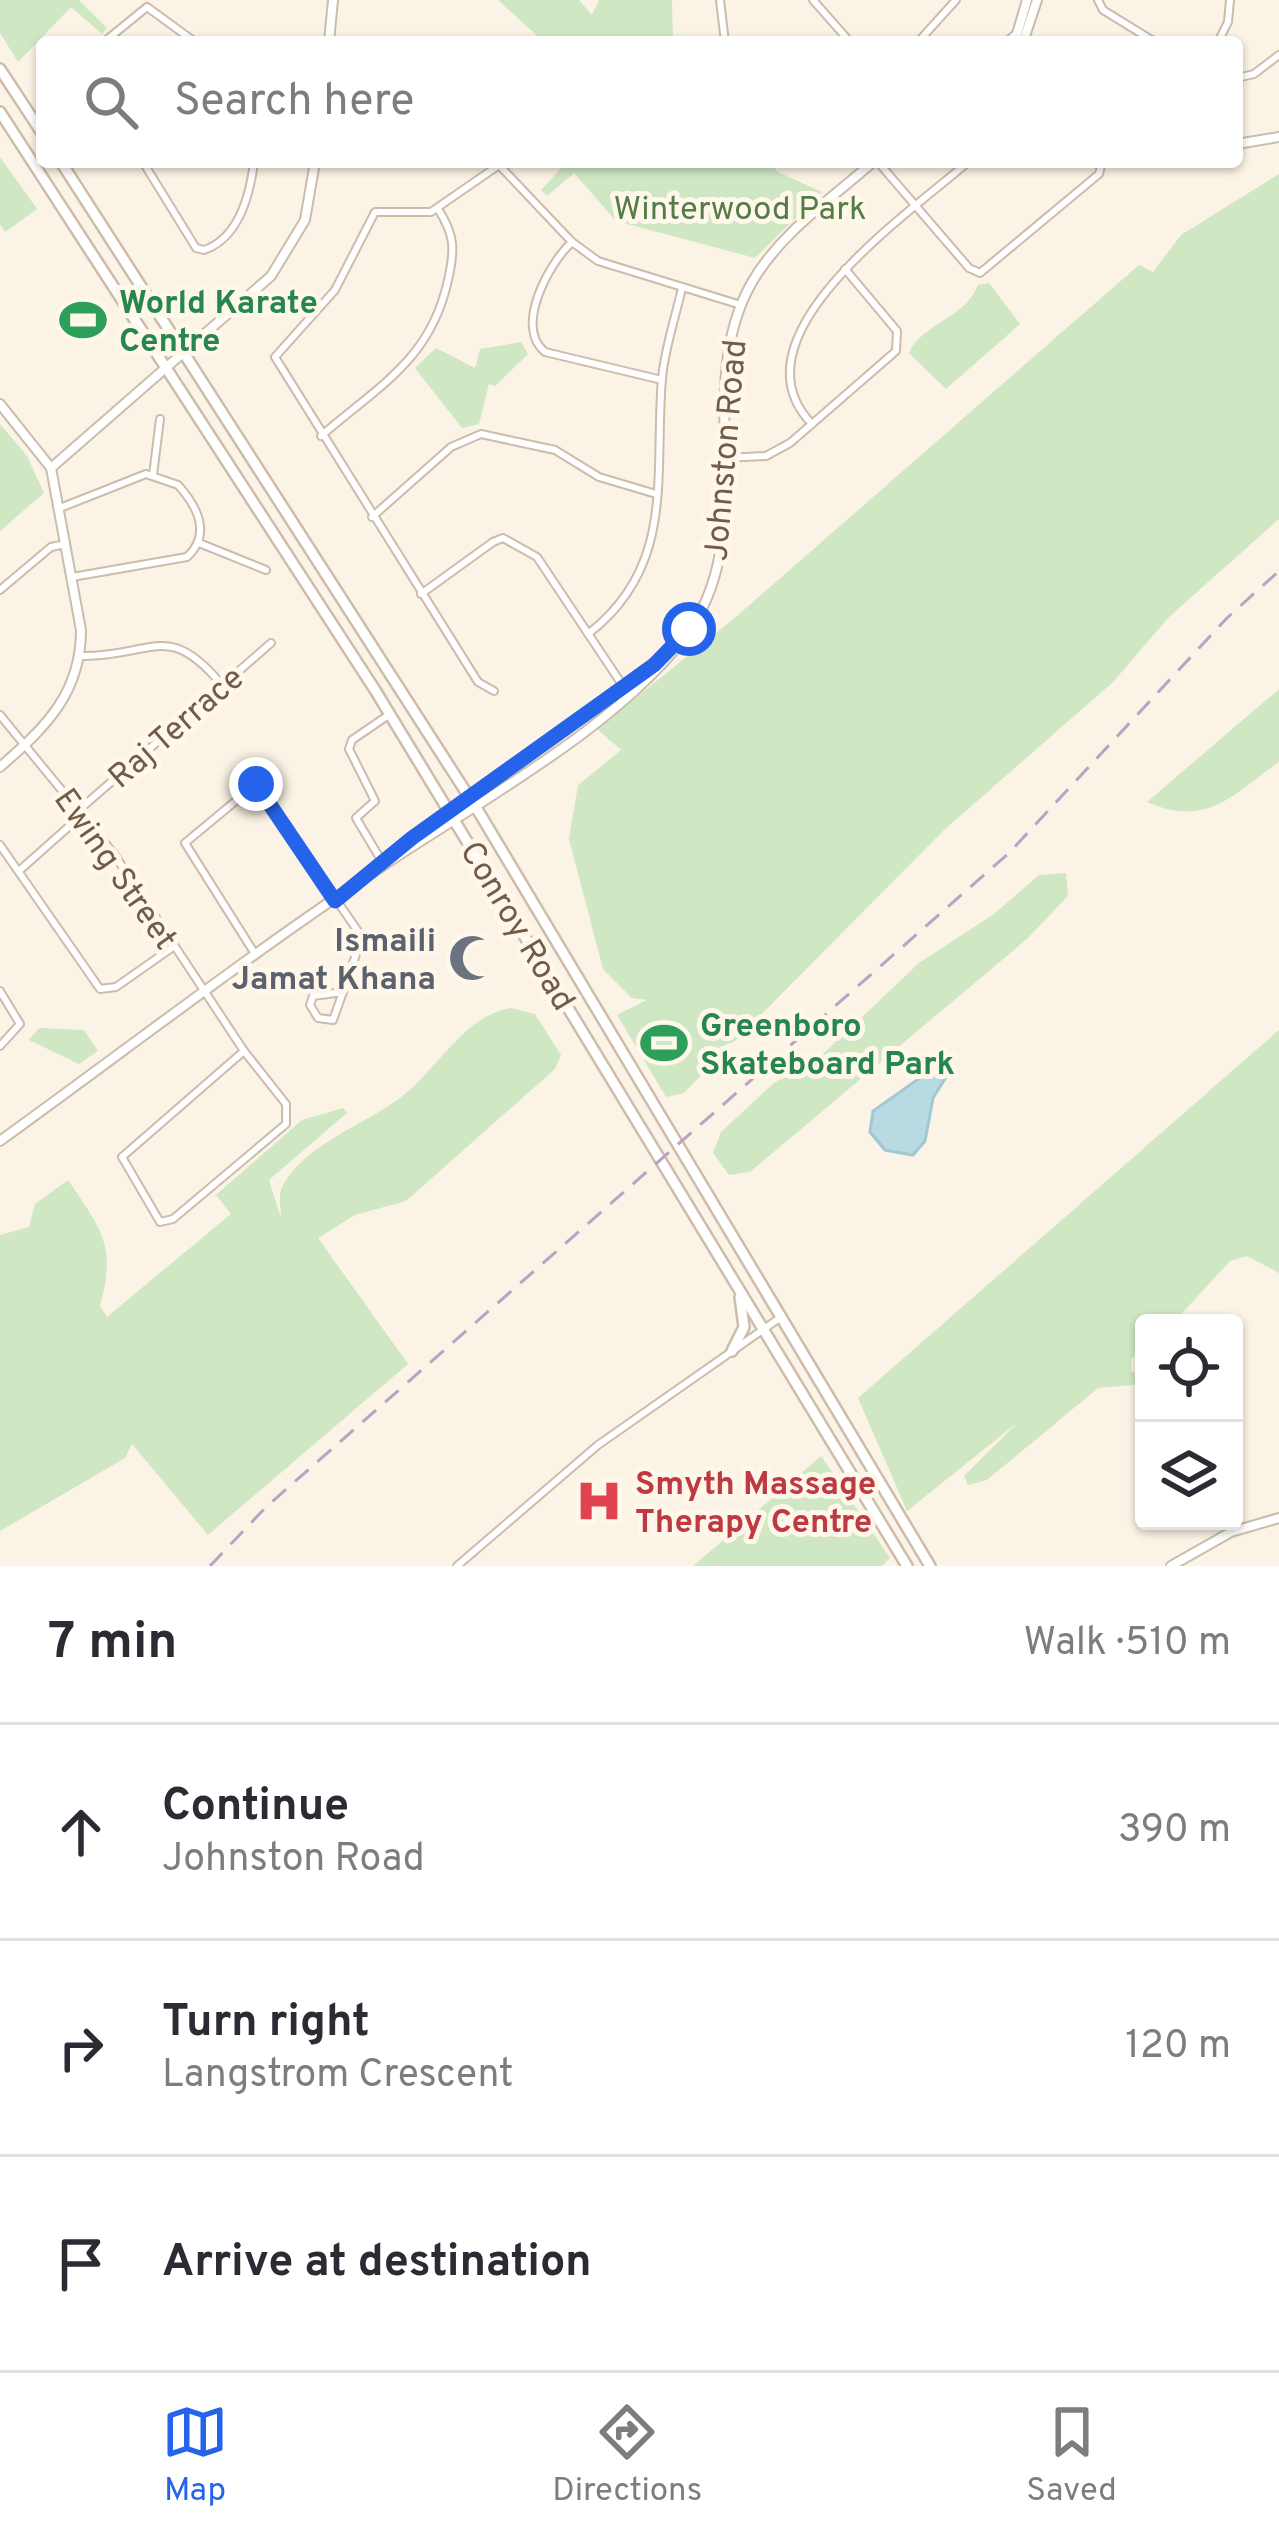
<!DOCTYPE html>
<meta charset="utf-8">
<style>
:root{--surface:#fff;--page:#f2f2f3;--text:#2b2b33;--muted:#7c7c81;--line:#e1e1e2;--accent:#2563eb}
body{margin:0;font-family:Overpass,sans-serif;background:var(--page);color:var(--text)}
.controls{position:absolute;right:36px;bottom:36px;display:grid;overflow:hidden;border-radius:12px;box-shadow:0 3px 9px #0004}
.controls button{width:108px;height:108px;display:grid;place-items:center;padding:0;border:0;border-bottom:3px solid var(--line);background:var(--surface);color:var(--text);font:60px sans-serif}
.stop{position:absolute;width:36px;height:36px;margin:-27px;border:9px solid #2563eb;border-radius:50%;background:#fff}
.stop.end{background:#2563eb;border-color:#fff;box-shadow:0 3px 12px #0008}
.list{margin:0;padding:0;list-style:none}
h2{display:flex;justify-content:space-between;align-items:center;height:156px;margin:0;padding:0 48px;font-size:51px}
h2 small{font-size:39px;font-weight:400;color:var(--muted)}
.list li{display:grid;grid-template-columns:78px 1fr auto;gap:36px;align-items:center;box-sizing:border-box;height:216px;padding:0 48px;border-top:3px solid var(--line)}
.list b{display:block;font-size:45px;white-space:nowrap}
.list p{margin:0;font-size:39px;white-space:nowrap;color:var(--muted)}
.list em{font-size:39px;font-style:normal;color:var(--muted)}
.icon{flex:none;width:66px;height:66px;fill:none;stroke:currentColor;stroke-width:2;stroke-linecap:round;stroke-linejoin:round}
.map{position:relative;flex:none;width:1279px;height:1566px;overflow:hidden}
.search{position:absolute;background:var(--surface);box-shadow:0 3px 9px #0004;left:36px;right:36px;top:36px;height:132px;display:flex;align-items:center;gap:30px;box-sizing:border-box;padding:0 42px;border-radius:12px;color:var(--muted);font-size:45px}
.sheet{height:804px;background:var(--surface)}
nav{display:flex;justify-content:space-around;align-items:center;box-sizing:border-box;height:168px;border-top:3px solid var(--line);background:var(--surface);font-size:33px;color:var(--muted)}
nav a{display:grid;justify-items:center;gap:6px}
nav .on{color:var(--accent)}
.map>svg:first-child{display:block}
.green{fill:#d0e7c4}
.water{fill:#badae3;stroke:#a1c8d4;stroke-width:3}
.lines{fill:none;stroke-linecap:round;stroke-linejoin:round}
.minor-casing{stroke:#cbbcac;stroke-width:10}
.tertiary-casing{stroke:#cbbcac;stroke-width:12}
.secondary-casing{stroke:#cebcaa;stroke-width:14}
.minor{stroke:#fff;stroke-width:6}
.tertiary{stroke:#fff;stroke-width:8}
.secondary{stroke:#fff;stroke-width:9}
.rail{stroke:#b7a4c3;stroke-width:3;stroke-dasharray:18 12;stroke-linecap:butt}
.route{stroke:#2563eb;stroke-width:15}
.labels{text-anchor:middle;stroke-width:10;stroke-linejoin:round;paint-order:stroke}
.park-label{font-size:33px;fill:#547c47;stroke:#fef7ea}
.leisure-label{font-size:33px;font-weight:bold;fill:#27864d;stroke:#fef7ea;text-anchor:start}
.street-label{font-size:33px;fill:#715c4c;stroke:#fef7ea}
.worship-label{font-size:33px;font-weight:bold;fill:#5b616d;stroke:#fef7ea;text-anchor:end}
.health-label{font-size:33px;font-weight:bold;fill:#be3a42;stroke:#fef7ea;text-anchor:start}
</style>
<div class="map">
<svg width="1279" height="1566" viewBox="0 0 1279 1566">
<rect width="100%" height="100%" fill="#fbf3e5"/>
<!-- green -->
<g class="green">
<polygon points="0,0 79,0 107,28 102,34 71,7 18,62 0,33"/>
<polygon points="498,0 579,0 592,15 599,0 672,0 673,42 544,42"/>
<polygon points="0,157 37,209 5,232 0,224"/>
<polygon points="567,162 769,162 778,172 822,192 755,258 616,221 574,173 547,196 541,190"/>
<polygon points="1279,174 1279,519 1169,617 1113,682 944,830 735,1041 711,1051 716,1060 684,1093 666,1097 617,1015 647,1000 632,998 603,969 569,839 578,785 621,750 597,729 731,621 1139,265 1153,272 1181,235"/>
<path d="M989,283L1020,324L946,389L909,353C922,323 965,319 978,285Z"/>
<polygon points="521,342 528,354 495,386 489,384 479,424 462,428 415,368 436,348 475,368 480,349"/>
<polygon points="0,424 27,456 44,493 0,531"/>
<path d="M1279,689V762C1231,796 1207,828 1147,802Z"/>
<polygon points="1066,873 1068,896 1028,938 750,1172 729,1175 713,1153 721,1132 774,1083 824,1053 919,963 994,914 1039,875"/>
<path d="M511,1008L535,1014L561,1055L555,1069L406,1201L355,1215L318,1238L408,1364L208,1535L132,1444L125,1458L0,1531V1235L29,1227L35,1204L68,1180C101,1229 117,1245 100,1306L107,1317L231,1214L216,1195L302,1120L343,1108L347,1113L269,1180L281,1218C281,1207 277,1194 284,1183C310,1141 368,1124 405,1094C439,1066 466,1015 511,1008Z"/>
<polygon points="39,1028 84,1030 98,1051 79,1064 29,1040"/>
<polygon points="1279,1030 1279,1273 1247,1256 1230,1261 1173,1323 1144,1323 1144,1347 1131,1359 1131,1371 1144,1377 1144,1384 1098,1388 987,1480 968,1485 964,1476 1018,1422 907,1511 858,1398"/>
<polygon points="821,1456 890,1558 882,1566 693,1566"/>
</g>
<!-- water -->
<polygon class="water" points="951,1056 953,1066 933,1098 925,1141 913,1155 885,1150 870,1132 873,1111"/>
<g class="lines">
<defs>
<g id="minor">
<polyline points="720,0 725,42"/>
<polyline points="813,0 850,42"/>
<polyline points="1098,0 1103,10 1155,42"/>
<polyline points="104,42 147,7 195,42"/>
<polyline points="918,42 956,0"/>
<polyline points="1218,42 1228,22 1230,0"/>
<polyline points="1237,78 1254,74 1279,55"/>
<path d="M143,162L196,248L204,250C239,238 250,194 254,162"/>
<polyline points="878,162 969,268 980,273 1099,174 1102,162"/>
<path d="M572,242C549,263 514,327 545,352L662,380"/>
<path d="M812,424C727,337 910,213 968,162"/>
<path d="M321,436C380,385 431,359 448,280C455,250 455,235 438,209"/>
<polyline points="725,458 766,456 790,443 896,351 897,331 845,269"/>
<polyline points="153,475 160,419"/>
<path d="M60,508L146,474L178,485C197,506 212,534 187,557L72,577"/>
<polyline points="372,517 451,447 481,434 555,450 599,477 656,494"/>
<polyline points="199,543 266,570"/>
<polyline points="0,590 51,547 66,544"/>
<polyline points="421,594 493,542 503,538 537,557 629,695"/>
<path d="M588,634C676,566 654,477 662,378C665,347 675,319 682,288"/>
<path d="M81,656C153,657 167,619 222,685"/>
<polyline points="494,691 478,682 275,357 335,290 375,212 431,212 499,165 572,242 598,261 741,305"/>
<polyline points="0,715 114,854 244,1051"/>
<polyline points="80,809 271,643"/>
<polyline points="0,845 100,989 116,987 173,947"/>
<polyline points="384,865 356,818 375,801 349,749 352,740 390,714"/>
<polyline points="20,870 83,814"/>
<polyline points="255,954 185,843 256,784 362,937 343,992 313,996 310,1005 318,1018 333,1020 343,992"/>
<polyline points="0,991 20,1024 0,1046"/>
<polygon points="244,1051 286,1104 286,1124 173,1219 160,1222 122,1157"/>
<polyline points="457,1566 598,1445 781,1317"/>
</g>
<g id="tertiary">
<polyline points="1017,34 1027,0"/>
<polyline points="329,42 333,0"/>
<polyline points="1008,42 1017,34"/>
<polyline points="1023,42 1037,0"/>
<polyline points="1237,144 1279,137"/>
<path d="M0,404L51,468L81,630C81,693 46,727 0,767"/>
<polyline points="51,468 271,276 305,220 315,162"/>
<polyline points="394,855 671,650"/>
<path d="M0,1141C127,1049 253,952 384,865C478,802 628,721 691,628C760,525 692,389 751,284C779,234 831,199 873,162"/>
<polyline points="1171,1566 1231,1532 1279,1518"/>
</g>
<g id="secondary">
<polyline points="0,69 42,133"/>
<polyline points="0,112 375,690 907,1566"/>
<polyline points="61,162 480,814 930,1566"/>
<polyline points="732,1351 744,1327 740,1297"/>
</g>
</defs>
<!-- minor casing -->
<use href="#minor" class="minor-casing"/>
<!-- tertiary casing -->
<use href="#tertiary" class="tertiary-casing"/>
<!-- secondary casing -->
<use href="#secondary" class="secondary-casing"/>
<!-- minor -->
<use href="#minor" class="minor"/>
<!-- tertiary -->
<use href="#tertiary" class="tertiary"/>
<!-- secondary -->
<use href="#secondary" class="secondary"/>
<!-- rail -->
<polyline class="rail" points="210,1566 266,1507 1009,853 1227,618 1279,571"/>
</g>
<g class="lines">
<!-- route -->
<polyline class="route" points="256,784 335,901 412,838 654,665 689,629"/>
</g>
<!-- icons -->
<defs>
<symbol id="stadium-bare" viewBox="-9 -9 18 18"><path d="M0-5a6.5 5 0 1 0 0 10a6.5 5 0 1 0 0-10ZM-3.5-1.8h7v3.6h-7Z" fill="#2e9e5b" stroke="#fef7ea" stroke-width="2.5" paint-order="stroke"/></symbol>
<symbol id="mosque-bare" viewBox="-9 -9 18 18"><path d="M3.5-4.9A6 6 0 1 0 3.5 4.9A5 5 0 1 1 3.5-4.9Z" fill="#6b7280" stroke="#fef7ea" stroke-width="2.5" paint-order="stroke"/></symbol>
<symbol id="hospital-bare" viewBox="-9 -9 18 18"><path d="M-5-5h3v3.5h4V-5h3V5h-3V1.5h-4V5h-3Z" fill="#e0444e" stroke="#fef7ea" stroke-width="2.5" paint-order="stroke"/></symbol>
</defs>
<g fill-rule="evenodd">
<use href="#stadium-bare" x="50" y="287" width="66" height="66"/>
<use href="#mosque-bare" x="439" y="925" width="66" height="66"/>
<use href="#stadium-bare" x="631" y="1010" width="66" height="66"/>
<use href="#hospital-bare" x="566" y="1468" width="66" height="66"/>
</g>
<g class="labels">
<!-- park labels -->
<g class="park-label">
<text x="740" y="219">Winterwood Park</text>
</g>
<!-- leisure labels -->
<g class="leisure-label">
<text x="119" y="313">World Karate<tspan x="119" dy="38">Centre</tspan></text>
<text x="700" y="1036">Greenboro<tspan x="700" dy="38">Skateboard Park</tspan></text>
</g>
<!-- street labels -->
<g class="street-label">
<text transform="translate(724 450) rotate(-85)" y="12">Johnston Road</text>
<text transform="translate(175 726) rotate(-41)" y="12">Raj Terrace</text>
<text transform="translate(117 868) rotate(55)" y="12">Ewing Street</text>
<text transform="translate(519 925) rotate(59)" y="12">Conroy Road</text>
</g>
<!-- worship labels -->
<g class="worship-label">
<text x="436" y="951">Ismaili<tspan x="436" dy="38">Jamat Khana</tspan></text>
</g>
<!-- health labels -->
<g class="health-label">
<text x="635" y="1494">Smyth Massage<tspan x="635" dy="38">Therapy Centre</tspan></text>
</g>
</g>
</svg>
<div class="controls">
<button><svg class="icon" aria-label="locate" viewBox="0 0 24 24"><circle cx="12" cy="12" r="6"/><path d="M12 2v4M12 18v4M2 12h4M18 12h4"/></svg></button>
<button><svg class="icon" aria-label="layers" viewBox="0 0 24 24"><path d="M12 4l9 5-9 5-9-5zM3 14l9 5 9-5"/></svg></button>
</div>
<div class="stop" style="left:689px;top:629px"></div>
<div class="stop end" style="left:256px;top:784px"></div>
<div class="search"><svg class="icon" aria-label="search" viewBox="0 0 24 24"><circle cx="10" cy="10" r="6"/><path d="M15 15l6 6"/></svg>Search here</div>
</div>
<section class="sheet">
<h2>7 min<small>Walk · 510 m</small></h2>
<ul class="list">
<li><svg class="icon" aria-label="ahead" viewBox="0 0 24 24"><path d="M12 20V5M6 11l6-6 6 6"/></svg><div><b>Continue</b><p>Johnston Road</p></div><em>390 m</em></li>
<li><svg class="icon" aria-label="right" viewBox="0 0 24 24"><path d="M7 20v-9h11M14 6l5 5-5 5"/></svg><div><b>Turn right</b><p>Langstrom Crescent</p></div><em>120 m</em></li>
<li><svg class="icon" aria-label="arrive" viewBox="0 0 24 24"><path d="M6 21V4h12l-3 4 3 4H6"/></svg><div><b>Arrive at destination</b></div></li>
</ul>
</section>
<nav>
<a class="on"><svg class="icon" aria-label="map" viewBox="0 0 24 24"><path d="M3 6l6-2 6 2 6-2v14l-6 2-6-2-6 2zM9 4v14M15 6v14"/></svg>Map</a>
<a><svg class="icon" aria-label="directions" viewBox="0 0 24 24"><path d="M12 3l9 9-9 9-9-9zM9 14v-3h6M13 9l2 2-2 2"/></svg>Directions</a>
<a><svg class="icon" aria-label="saved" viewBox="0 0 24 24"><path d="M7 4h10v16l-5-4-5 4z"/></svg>Saved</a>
</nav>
